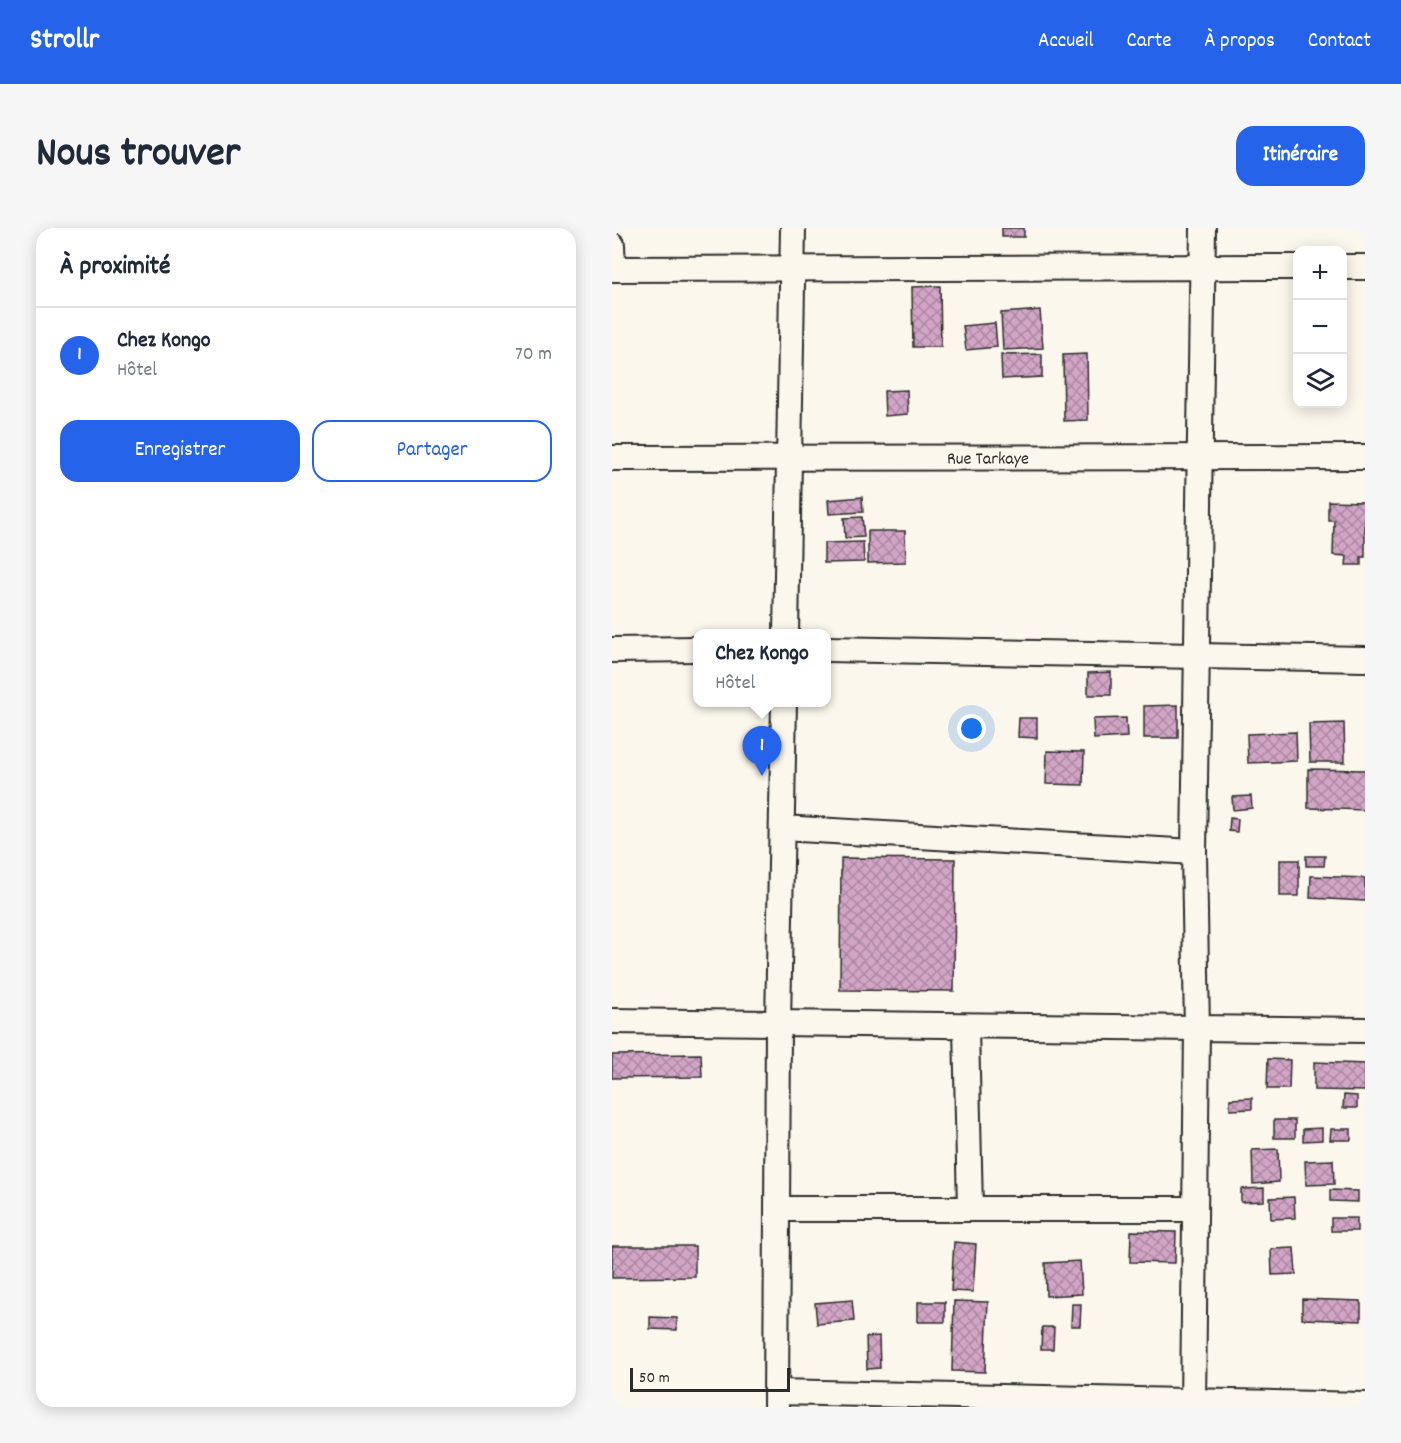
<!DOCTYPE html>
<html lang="fr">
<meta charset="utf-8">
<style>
:root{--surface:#fff;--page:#f6f6f7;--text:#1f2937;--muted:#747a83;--line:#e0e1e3;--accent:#2563eb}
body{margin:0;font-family:Dekko,sans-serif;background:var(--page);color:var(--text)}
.controls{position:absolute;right:18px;top:18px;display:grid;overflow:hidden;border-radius:12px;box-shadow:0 3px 15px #0003}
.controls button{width:54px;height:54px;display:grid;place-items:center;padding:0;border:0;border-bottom:2px solid var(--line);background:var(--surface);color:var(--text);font:30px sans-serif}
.scale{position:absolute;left:18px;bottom:15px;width:160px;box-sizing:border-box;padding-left:6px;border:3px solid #2b2b2b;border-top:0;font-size:16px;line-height:21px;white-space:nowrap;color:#2b2b2b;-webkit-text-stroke:4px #fbf7ec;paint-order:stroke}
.you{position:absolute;left:360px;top:501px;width:21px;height:21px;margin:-15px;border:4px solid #fff;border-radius:50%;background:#1a73e8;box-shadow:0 0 0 9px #1a73e833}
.badge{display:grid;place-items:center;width:39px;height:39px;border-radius:50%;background:var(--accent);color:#fff;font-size:20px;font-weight:700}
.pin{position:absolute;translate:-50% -50px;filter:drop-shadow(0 2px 3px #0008)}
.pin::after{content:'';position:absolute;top:32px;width:21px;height:18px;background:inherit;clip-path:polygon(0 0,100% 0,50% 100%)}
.popup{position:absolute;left:81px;top:401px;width:138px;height:78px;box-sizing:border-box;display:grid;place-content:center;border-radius:12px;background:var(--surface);filter:drop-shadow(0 2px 4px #0005);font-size:20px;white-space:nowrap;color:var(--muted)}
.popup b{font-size:22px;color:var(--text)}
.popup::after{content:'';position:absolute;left:50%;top:100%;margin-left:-12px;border:12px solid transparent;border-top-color:var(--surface)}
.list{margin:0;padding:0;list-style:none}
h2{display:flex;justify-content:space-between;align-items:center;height:78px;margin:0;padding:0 24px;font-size:26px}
h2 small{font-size:20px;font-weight:400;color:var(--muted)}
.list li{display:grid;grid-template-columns:39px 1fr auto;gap:18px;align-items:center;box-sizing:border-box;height:96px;padding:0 24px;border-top:2px solid var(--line)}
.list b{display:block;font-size:22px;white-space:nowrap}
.list p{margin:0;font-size:20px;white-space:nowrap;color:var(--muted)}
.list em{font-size:20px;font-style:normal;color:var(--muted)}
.actions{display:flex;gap:12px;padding:18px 24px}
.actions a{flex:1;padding:14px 0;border:2px solid var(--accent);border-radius:18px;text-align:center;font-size:21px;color:var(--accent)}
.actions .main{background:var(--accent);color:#fff}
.icon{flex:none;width:33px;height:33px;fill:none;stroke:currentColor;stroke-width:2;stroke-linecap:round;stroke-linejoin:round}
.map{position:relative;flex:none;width:753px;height:1179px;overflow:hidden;border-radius:18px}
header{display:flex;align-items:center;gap:36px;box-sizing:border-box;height:84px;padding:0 30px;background:var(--accent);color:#fff}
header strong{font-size:28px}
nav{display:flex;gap:33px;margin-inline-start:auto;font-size:21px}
.intro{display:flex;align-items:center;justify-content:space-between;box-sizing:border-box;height:144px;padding:0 36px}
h1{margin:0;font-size:42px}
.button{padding:15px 27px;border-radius:18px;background:var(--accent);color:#fff;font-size:21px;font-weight:700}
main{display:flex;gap:36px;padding:0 36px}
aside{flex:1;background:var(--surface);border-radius:18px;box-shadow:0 3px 15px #0003}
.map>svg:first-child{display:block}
.building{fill:url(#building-cross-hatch);stroke:#2b2b2b;stroke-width:1.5}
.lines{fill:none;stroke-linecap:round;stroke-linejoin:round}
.minor-casing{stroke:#2b2b2b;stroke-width:28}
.minor{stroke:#fbf7ec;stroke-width:24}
.labels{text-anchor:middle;stroke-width:4.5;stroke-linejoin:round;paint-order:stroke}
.street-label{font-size:18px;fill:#2b2b2b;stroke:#fbf7ec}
</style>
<header>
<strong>Strollr</strong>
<nav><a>Accueil</a><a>Carte</a><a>À propos</a><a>Contact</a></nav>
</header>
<div class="intro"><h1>Nous trouver</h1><a class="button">Itinéraire</a></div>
<main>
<aside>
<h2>À proximité<small></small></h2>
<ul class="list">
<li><span class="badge">1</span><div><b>Chez Kongo</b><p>Hôtel</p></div><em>70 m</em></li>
</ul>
<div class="actions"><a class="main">Enregistrer</a><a>Partager</a></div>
</aside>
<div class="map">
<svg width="753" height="1179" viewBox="0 0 753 1179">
<defs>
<pattern id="building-cross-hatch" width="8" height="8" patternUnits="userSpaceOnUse" patternTransform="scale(1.5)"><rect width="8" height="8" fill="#d2a5c6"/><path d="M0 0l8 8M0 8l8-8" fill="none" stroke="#ab87a1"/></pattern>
</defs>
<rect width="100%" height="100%" fill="#fbf7ec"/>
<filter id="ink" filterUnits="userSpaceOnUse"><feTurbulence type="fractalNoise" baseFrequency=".0167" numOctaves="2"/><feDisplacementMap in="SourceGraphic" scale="12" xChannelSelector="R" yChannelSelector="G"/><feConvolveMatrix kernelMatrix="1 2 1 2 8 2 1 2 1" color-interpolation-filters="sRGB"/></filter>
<g filter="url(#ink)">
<!-- building -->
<g class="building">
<rect x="390" y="0" width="22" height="9"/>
<polygon points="328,58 329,119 301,119 300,59"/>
<polygon points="428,82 431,120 391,122 389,85"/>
<polygon points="383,95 385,119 354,122 351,98"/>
<polygon points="430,126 430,149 390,151 389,127"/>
<polygon points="475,126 476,192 452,193 451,127"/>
<polygon points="295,162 296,186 273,188 272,163"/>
<polygon points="250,269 251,284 217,286 216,272"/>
<polygon points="716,273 753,274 753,329 749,329 749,337 734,337 735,328 721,327 722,292 716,292"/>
<polygon points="250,289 252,309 233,310 232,290"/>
<polygon points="256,303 293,303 294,334 256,335"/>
<polygon points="251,314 252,334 212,335 212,315"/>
<polygon points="499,444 499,467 476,467 476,445"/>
<polygon points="566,477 566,510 532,510 532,478"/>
<polygon points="407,490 425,490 425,510 406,509"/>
<polygon points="514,490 515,509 482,511 481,491"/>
<polygon points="732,495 733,534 698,534 697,496"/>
<polygon points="684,504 685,533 636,535 635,506"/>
<polygon points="435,523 472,524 471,557 434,556"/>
<polygon points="696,541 753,542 753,582 696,580"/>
<polygon points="639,568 640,580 621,582 620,569"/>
<polygon points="618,590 626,591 625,604 617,603"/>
<polygon points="694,628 713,628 712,638 694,638"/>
<polygon points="229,630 343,631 342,763 228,762"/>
<rect x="668" y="632" width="19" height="36"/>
<polygon points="699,648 753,650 753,673 698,670"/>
<polygon points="89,826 90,849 0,850 0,827"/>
<polygon points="656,831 678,832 677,861 655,861"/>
<polygon points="702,834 753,836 753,863 702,862"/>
<polygon points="732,867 745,868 745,880 731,880"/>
<polygon points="640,870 640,881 618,882 618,871"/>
<rect x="662" y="892" width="21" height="18"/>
<polygon points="710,900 710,912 691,913 691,901"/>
<polygon points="719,901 739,901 739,912 718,912"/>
<polygon points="666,921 667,954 641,956 640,922"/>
<polygon points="721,932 722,956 694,957 693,933"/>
<polygon points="652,960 652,973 629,974 629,961"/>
<polygon points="718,962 746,963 746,974 718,973"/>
<polygon points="682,969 683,990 659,991 658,970"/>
<rect x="719" y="990" width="26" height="13"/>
<polygon points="519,1003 564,1004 563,1035 518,1034"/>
<polygon points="342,1014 364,1016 361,1064 339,1063"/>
<polygon points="0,1018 83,1018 83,1049 0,1050"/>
<polygon points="682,1020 684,1046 660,1047 659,1021"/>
<polygon points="468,1033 470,1066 434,1068 433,1035"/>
<polygon points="690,1071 749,1073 749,1093 690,1091"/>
<polygon points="240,1072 242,1093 205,1096 203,1075"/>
<polygon points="342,1073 376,1074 373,1144 340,1143"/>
<rect x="306" y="1074" width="27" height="20"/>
<polygon points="460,1076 469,1076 468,1098 459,1098"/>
<polygon points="38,1089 65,1090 65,1102 38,1101"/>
<polygon points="430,1099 442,1099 441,1121 429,1121"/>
<polygon points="267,1108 268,1140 255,1141 254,1109"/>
</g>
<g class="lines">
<defs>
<g id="minor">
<polyline points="0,17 1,41"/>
<polyline points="730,39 753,39"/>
<polyline points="0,41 686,39"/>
<path id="s1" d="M0,230L753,229"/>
<polyline points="174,406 181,0"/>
<polyline points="214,421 753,431"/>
<polyline points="0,422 86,421"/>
<polyline points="170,600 582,624"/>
<polyline points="0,793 753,802"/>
<polyline points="354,799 358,981"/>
<polyline points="166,981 583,981"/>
<polyline points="164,1164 753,1177"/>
<polyline points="164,1179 166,796 172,474"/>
<polyline points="581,1179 585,802 582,624 591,0"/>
</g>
</defs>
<!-- minor casing -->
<use href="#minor" class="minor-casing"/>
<!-- minor -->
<use href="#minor" class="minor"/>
</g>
</g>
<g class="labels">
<!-- street labels -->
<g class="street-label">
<text dy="6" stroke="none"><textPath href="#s1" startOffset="376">Rue Tarkaye</textPath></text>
</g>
</g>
</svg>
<div class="controls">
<button>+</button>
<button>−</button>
<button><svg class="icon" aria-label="layers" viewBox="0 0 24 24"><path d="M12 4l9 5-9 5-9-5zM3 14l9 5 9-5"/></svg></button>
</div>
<div class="scale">50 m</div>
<div class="you"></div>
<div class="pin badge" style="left:150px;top:548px">1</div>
<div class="popup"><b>Chez Kongo</b>Hôtel</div>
</div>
</main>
